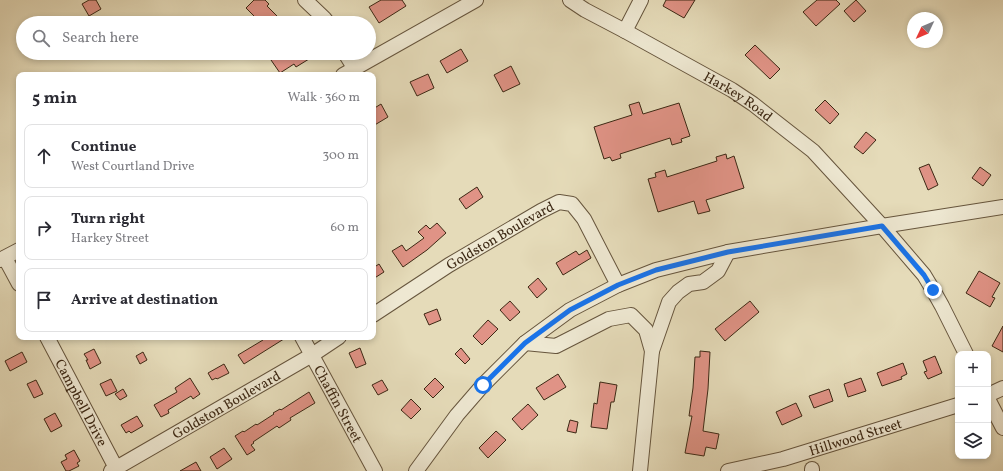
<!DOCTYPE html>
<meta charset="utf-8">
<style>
:root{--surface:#fff;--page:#f7f7f7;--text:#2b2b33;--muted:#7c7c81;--line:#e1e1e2}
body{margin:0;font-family:Vollkorn,serif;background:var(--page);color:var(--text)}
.controls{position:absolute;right:12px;bottom:12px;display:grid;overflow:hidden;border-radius:8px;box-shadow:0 2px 6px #0003}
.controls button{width:36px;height:36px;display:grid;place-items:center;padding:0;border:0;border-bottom:1px solid var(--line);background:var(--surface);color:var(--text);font:20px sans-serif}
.compass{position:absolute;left:907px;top:12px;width:36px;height:36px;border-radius:50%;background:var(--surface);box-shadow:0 2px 6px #0003;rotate:226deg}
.stop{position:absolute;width:12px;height:12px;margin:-9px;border:3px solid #1a73e8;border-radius:50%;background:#fff}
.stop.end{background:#1a73e8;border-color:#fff;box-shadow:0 1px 4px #0008}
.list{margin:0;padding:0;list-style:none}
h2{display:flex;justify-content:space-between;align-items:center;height:52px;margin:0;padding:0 16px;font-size:17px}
h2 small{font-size:13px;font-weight:400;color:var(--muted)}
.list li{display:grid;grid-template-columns:26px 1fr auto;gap:12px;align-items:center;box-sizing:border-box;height:64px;margin:0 8px 8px;padding:0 8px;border:1px solid var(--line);border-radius:8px}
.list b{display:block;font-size:15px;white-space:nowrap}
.list p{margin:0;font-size:13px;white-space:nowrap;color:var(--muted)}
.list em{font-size:13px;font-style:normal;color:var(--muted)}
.icon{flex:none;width:22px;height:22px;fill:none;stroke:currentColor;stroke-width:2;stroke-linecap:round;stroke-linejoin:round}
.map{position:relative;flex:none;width:1003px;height:471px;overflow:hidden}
.search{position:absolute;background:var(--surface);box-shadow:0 2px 6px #0003;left:16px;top:16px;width:360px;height:44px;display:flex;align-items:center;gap:10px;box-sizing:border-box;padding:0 14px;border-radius:22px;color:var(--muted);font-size:15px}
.panel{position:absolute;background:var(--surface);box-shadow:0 2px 6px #0003;left:16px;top:72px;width:360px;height:268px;border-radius:8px}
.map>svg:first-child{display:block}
.building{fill:#e09386;stroke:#3c2814}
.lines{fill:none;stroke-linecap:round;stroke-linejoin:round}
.minor-casing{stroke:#66553d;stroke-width:16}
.minor{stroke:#eee8d2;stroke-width:14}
.route{stroke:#1a73e8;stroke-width:5}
.labels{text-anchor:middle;stroke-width:3;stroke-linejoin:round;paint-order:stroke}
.street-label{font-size:14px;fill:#3c2814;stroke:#eee8d2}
</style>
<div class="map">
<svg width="1003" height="471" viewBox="0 0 1003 471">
<rect width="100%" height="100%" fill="#e5dbb9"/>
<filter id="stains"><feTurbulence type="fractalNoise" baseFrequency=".005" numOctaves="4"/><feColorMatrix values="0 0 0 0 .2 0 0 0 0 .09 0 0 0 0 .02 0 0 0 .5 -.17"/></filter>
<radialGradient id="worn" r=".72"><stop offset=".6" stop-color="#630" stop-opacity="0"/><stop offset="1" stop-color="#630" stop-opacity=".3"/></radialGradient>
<!-- building -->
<g class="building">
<polygon points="89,0 96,0 101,9 89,16 82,4"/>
<polygon points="254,0 265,0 269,4 267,6 280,19 276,23 261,23 246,8"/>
<polygon points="381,0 402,0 406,6 379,23 369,7"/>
<polygon points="666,0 695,0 684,18 663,6"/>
<polygon points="817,0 836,0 840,4 816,26 803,12"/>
<polygon points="856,0 866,11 854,22 844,11"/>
<polygon points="755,45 780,69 770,79 745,55"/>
<polygon points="461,49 468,61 447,73 440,61"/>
<polygon points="282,53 305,53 309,59 296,67 294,64 280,73 271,60"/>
<polygon points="511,66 520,84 503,92 494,75"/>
<polygon points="428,74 434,88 417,96 410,82"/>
<polygon points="825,100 839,114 830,124 815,110"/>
<polygon points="639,102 643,114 679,103 690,136 681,139 682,142 672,145 670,138 620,154 621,158 612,161 610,157 604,159 594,127 632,115 629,105"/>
<polygon points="381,104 388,117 373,126 373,109"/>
<polygon points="866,132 876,140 863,154 854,147"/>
<polygon points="726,154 727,159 734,156 744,188 706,200 710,211 698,214 694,201 658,212 648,179 656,177 655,173 665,170 667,177 717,161 716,157"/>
<polygon points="929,164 938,185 928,190 919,168"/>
<polygon points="980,167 991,175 983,186 972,178"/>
<polygon points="477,187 483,197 466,209 459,199"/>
<polygon points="437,223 446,233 427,250 403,267 392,251 402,245 406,251 424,238 418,232 426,225 430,229"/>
<polygon points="587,250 591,258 563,275 556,263 576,251 579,255"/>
<polygon points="379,264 384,272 373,279 373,268"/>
<polygon points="979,271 1000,283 992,297 995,298 990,307 966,293"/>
<polygon points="538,278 547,289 537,298 528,287"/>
<polygon points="510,301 520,312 510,321 500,310"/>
<polygon points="750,301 759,312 725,341 715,329"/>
<polygon points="437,309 441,320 429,325 424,314"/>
<polygon points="488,320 498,329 482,345 473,336"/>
<polygon points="1003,326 1003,352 992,346"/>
<polygon points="262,337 287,337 244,364 238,355 263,340"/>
<polygon points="360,348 366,364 356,368 349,353"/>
<polygon points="461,348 470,359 465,364 455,354"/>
<polygon points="94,349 101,363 90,369 86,360 88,360 84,354"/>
<polygon points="700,351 710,352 708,389 703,431 719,434 716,449 706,447 704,456 685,453 692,416 689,416 693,388 695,357 700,357"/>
<polygon points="22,352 27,362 10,371 5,361"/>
<polygon points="143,352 147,360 140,364 136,356"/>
<polygon points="935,356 942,373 928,379 924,372 927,371 923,361"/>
<polygon points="903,363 907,374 901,377 902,379 882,386 877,373"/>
<polygon points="224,364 229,373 217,379 216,378 212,380 208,373"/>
<polygon points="558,374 566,387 544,400 536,388"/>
<polygon points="190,378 200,394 193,399 191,396 168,410 169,413 161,417 154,405 177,392 175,388"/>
<polygon points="435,378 444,387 433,398 424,389"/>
<polygon points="861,378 866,391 848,397 844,384"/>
<polygon points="111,379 117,391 106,396 100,384"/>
<polygon points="36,380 43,394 34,398 27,384"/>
<polygon points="382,380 388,390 378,395 372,385"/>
<polygon points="600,382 617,385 614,402 611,402 607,429 591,427 594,403 597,404"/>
<polygon points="123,389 127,396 120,400 115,394"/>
<polygon points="829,389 833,401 814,408 809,396"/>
<polygon points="309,392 315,403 290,418 291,420 279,428 277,426 253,442 254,443 251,445 255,450 247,455 235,436 243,431 244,432 256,424 257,425 274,414 273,413 280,409 281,410"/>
<polygon points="411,399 421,409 411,419 401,410"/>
<polygon points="796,403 802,416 782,425 776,412"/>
<polygon points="528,404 538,415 522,430 512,419"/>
<polygon points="55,413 62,426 51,432 44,419"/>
<polygon points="137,416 143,426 131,433 129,431 126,433 121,425"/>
<polygon points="570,420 578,422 576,433 567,431"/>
<polygon points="496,431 506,440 488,458 479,448"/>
<polygon points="224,448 232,459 217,469 210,457"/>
<polygon points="74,450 80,461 77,463 79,466 69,471 66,471 61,462 67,459 65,455"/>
<polygon points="196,462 201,471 180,471"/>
</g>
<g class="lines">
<defs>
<g id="minor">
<polyline points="305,0 324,18 328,23"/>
<path id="s1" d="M570,0L585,10L625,31L732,90L753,104L813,151L882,226L924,275L933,290L942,306L966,354"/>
<polyline points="625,31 641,0"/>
<polyline points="345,53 355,69"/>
<polyline points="343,75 476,0"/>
<polyline points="5,258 19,284"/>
<polyline points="0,260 19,250"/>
<path id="s2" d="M373,315L449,265L541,211L559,202L572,204L584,219L618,285"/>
<path id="s3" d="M47,337L116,468"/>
<path id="s4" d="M302,337L375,471"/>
<polyline points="525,343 556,346 609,319 631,315 646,330 652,351 640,471"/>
<polyline points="652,351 669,302 678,292 689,284 703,282 718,271 728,252"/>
<polyline points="988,395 1003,388"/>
<polyline points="988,399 1003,428"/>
<polyline points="812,469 812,471"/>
<path id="s5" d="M111,471L312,355L339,337"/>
<polyline points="416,471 457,415 483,385 525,343 570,310 618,285 656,270 728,252 882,226 1003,207"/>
<path id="s6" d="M728,471L783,459L958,405"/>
</g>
</defs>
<!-- minor casing -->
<use href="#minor" class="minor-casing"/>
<!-- minor -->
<use href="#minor" class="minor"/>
</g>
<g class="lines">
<!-- route -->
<polyline class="route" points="483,385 525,343 570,310 618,285 656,270 728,252 882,226 924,275 933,290"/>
</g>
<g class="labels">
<!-- street labels -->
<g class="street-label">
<text dy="5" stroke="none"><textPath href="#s1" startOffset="194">Harkey Road</textPath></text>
<text dy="5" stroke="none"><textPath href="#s2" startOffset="150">Goldston Boulevard</textPath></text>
<text dy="5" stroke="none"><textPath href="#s3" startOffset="74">Campbell Drive</textPath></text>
<text dy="5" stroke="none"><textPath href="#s4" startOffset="76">Chaffin Street</textPath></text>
<text dy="5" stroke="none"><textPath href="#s5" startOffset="133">Goldston Boulevard</textPath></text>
<text dy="5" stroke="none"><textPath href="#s6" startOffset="132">Hillwood Street</textPath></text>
</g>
</g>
<rect width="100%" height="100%" filter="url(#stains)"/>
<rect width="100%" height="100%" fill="url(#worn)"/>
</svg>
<div class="controls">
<button>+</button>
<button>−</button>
<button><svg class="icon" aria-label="layers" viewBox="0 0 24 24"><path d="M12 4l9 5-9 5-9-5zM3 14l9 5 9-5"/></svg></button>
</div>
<svg class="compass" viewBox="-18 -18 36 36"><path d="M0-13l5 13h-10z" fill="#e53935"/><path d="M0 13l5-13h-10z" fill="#7c7c81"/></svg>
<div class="stop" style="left:483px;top:385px"></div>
<div class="stop end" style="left:933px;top:290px"></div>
<div class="search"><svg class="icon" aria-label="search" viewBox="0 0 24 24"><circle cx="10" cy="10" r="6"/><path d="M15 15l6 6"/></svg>Search here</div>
<section class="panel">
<h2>5 min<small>Walk · 360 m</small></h2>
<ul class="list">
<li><svg class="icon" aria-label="ahead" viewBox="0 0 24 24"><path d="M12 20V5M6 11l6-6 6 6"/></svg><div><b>Continue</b><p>West Courtland Drive</p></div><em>300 m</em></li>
<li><svg class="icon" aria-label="right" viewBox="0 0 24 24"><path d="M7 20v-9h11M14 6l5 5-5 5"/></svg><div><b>Turn right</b><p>Harkey Street</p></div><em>60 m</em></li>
<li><svg class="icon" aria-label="arrive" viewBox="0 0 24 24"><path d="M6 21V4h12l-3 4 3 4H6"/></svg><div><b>Arrive at destination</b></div></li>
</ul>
</section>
</div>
